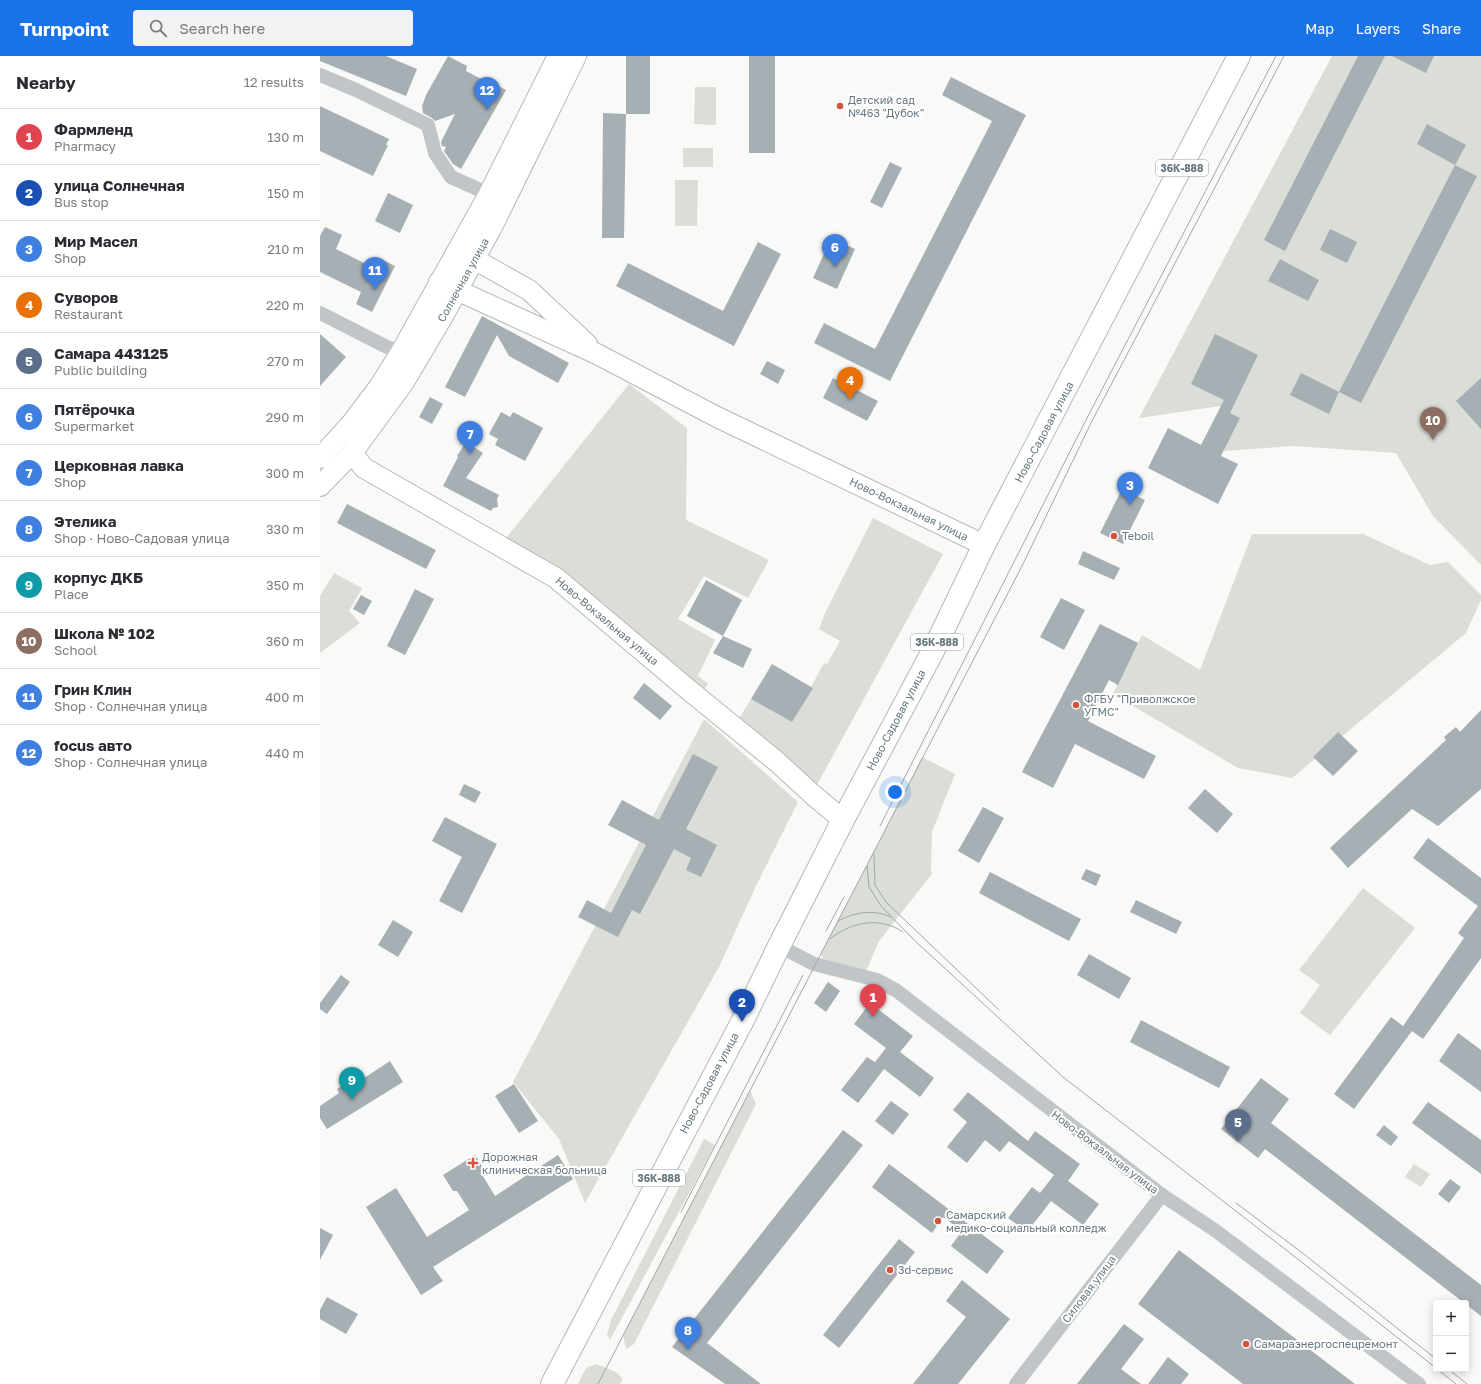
<!DOCTYPE html>
<meta charset="utf-8">
<style>
:root{--surface:#fff;--page:#f2f2f3;--text:#2b2b33;--muted:#7c7c81;--line:#e1e1e2;--accent:#1a73e8}
body{margin:0;font-family:"Golos Text",sans-serif;background:var(--page);color:var(--text)}
.controls{position:absolute;right:12px;bottom:12px;display:grid;overflow:hidden;border-radius:4px;box-shadow:0 2px 10px #0003}
.controls button{width:36px;height:36px;display:grid;place-items:center;padding:0;border:0;border-bottom:1px solid var(--line);background:var(--surface);color:var(--text);font:20px sans-serif}
.you{position:absolute;left:575px;top:736px;width:14px;height:14px;margin:-10px;border:3px solid #fff;border-radius:50%;background:#1a73e8;box-shadow:0 0 0 6px #1a73e833}
.badge{display:grid;place-items:center;width:26px;height:26px;border-radius:50%;background:var(--accent);color:#fff;font-size:13px;font-weight:700}
.pin{position:absolute;translate:-50% -33px;filter:drop-shadow(0 1px 2px #0008)}
.pin::after{content:'';position:absolute;top:21px;width:14px;height:12px;background:inherit;clip-path:polygon(0 0,100% 0,50% 100%)}
.list{margin:0;padding:0;list-style:none}
h2{display:flex;justify-content:space-between;align-items:center;height:52px;margin:0;padding:0 16px;font-size:17px}
h2 small{font-size:13px;font-weight:400;color:var(--muted)}
.list li{display:grid;grid-template-columns:26px 1fr auto;gap:12px;align-items:center;box-sizing:border-box;height:56px;padding:0 16px;border-top:1px solid var(--line)}
.list b{display:block;font-size:15px;white-space:nowrap}
.list p{margin:0;font-size:13px;white-space:nowrap;color:var(--muted)}
.list em{font-size:13px;font-style:normal;color:var(--muted)}
.icon{flex:none;width:22px;height:22px;fill:none;stroke:currentColor;stroke-width:2;stroke-linecap:round;stroke-linejoin:round}
.map{position:relative;flex:none;width:1161px;height:1328px;overflow:hidden}
header{display:flex;align-items:center;gap:24px;box-sizing:border-box;height:56px;padding:0 20px;background:var(--accent);color:#fff}
header strong{font-size:19px}
nav{display:flex;gap:22px;margin-inline-start:auto;font-size:14px}
.search{width:280px;height:36px;background:var(--page);display:flex;align-items:center;gap:10px;box-sizing:border-box;padding:0 14px;border-radius:4px;color:var(--muted);font-size:15px}
main{display:flex}
aside{flex:1;background:var(--surface)}
.map>svg:first-child{display:block}
.green{fill:#daded7}
.building{fill:#a6afb4}
.lines{fill:none;stroke-linecap:round;stroke-linejoin:round}
.secondary-casing{stroke:#b3b9bd;stroke-width:22}
.primary-casing{stroke:#b2b8bb;stroke-width:24}
.street{stroke:#c1c5c8;stroke-width:14}
.secondary{stroke:#fff;stroke-width:20}
.primary{stroke:#fff;stroke-width:22}
.tram{stroke:#a1a8ac;stroke-width:1}
.poi-dot{fill:#d4543d;stroke:#fff;stroke-width:1.5}
.labels{text-anchor:middle;stroke-width:4;stroke-linejoin:round;paint-order:stroke}
.shield{fill:#fff;stroke:#94a0a5;stroke-width:1}
.shield-label{font-size:10px;font-weight:bold;fill:#66777f}
.poi-label{font-size:11px;fill:#66777f;stroke:#fff;text-anchor:start}
.street-label{font-size:11px;fill:#66777f;stroke:#fff}
</style>
<header>
<strong>Turnpoint</strong>
<div class="search"><svg class="icon" aria-label="search" viewBox="0 0 24 24"><circle cx="10" cy="10" r="6"/><path d="M15 15l6 6"/></svg>Search here</div>
<nav><a>Map</a><a>Layers</a><a>Share</a></nav>
</header>
<main>
<aside>
<h2>Nearby<small>12 results</small></h2>
<ul class="list">
<li><span class="badge" style="background:#e0444e">1</span><div><b>Фармленд</b><p>Pharmacy</p></div><em>130 m</em></li>
<li><span class="badge" style="background:#1a4fb4">2</span><div><b>улица Солнечная</b><p>Bus stop</p></div><em>150 m</em></li>
<li><span class="badge" style="background:#3f7fe0">3</span><div><b>Мир Масел</b><p>Shop</p></div><em>210 m</em></li>
<li><span class="badge" style="background:#e8710a">4</span><div><b>Суворов</b><p>Restaurant</p></div><em>220 m</em></li>
<li><span class="badge" style="background:#5c6f8a">5</span><div><b>Самара 443125</b><p>Public building</p></div><em>270 m</em></li>
<li><span class="badge" style="background:#3f7fe0">6</span><div><b>Пятёрочка</b><p>Supermarket</p></div><em>290 m</em></li>
<li><span class="badge" style="background:#3f7fe0">7</span><div><b>Церковная лавка</b><p>Shop</p></div><em>300 m</em></li>
<li><span class="badge" style="background:#3f7fe0">8</span><div><b>Этелика</b><p>Shop · Ново-Садовая улица</p></div><em>330 m</em></li>
<li><span class="badge" style="background:#0f9aa8">9</span><div><b>корпус ДКБ</b><p>Place</p></div><em>350 m</em></li>
<li><span class="badge" style="background:#8d6e63">10</span><div><b>Школа № 102</b><p>School</p></div><em>360 m</em></li>
<li><span class="badge" style="background:#3f7fe0">11</span><div><b>Грин Клин</b><p>Shop · Солнечная улица</p></div><em>400 m</em></li>
<li><span class="badge" style="background:#3f7fe0">12</span><div><b>focus авто</b><p>Shop · Солнечная улица</p></div><em>440 m</em></li>
</ul>
</aside>
<div class="map">
<svg width="1161" height="1328" viewBox="0 0 1161 1328">
<rect width="100%" height="100%" fill="#f9f9f7"/>
<!-- green -->
<g class="green">
<polygon points="1012,0 1161,0 1161,509 1113,460 1076,397 974,390 904,395 901,350 819,362"/>
<polygon points="375,31 396,31 396,69 374,68"/>
<rect x="363" y="92" width="30" height="19"/>
<polygon points="355,124 378,124 377,170 355,170"/>
<polygon points="309,328 367,372 366,464 449,504 428,542 384,520 358,563 395,584 378,620 388,628 378,642 183,486"/>
<polygon points="553,462 623,498 492,738 414,671 431,643 472,666 504,607 507,608 520,585 499,573 505,557"/>
<polygon points="932,478 1043,478 1110,509 1128,506 1161,539 1161,544 1146,577 972,722 918,712 793,638 822,579 880,614"/>
<polygon points="14,517 42,532 29,555 40,567 0,597 0,540"/>
<polygon points="384,663 478,746 436,830 399,911 265,1147 239,1083 193,1026"/>
<polygon points="602,701 635,718 612,776 611,814 612,818 559,885 544,920 504,911 501,896 532,838"/>
<polygon points="1043,832 1095,872 1010,979 980,957 1000,929 979,914"/>
<polygon points="430,1034 436,1048 314,1288 306,1293 303,1279"/>
<polygon points="384,1083 395,1089 290,1284 287,1278 291,1264"/>
<polygon points="1094,1108 1110,1118 1101,1131 1085,1121"/>
<polygon points="276,1308 296,1316 303,1323 300,1328 258,1328 266,1312"/>
</g>
<!-- building -->
<g class="building">
<polygon points="0,0 66,0 97,13 86,40 0,5"/>
<polygon points="128,0 147,10 146,15 163,24 164,22 186,34 141,113 133,108 124,95 126,91 122,90 121,86 135,58 115,65 112,62 103,57 102,50 106,39"/>
<rect x="306" y="0" width="24" height="58"/>
<rect x="429" y="0" width="26" height="97"/>
<polygon points="1038,0 1065,0 965,195 944,184"/>
<polygon points="1072,0 1114,0 1106,17"/>
<polygon points="631,21 706,59 570,325 494,287 504,267 555,293 672,65 622,39"/>
<polygon points="0,50 69,83 66,89 68,89 53,120 0,95"/>
<polygon points="283,57 306,58 304,182 282,182"/>
<polygon points="1107,68 1146,89 1135,109 1097,88"/>
<polygon points="570,106 582,112 562,152 550,146"/>
<polygon points="1135,109 1157,120 1041,347 1019,336"/>
<polygon points="68,137 93,149 80,177 55,165"/>
<polygon points="5,171 22,179 16,193 54,212 59,202 75,210 52,256 36,248 41,236 0,216 0,180"/>
<polygon points="1010,173 1037,186 1027,207 1000,194"/>
<polygon points="511,182 535,193 517,233 493,222"/>
<polygon points="438,186 461,198 414,290 296,230 308,207 403,255"/>
<polygon points="960,203 999,224 988,245 948,225"/>
<polygon points="162,260 249,307 238,327 189,300 177,279 145,341 125,331"/>
<polygon points="0,278 26,301 0,330"/>
<polygon points="895,278 938,299 910,357 920,362 901,400 918,408 898,448 828,412 848,372 881,389 904,344 871,328"/>
<polygon points="447,305 465,314 458,328 440,318"/>
<polygon points="981,317 1019,336 1009,358 970,339"/>
<polygon points="513,322 558,345 547,365 503,342"/>
<polygon points="1161,322 1161,373 1136,345"/>
<polygon points="110,341 123,348 112,368 99,361"/>
<polygon points="181,356 190,361 193,356 223,372 205,405 175,389 178,383 169,378"/>
<polygon points="146,386 163,397 146,422 179,439 177,443 178,451 173,452 171,455 123,430 138,401 137,400"/>
<polygon points="802,433 825,444 803,488 780,477"/>
<polygon points="27,448 116,494 106,513 17,467"/>
<polygon points="763,495 800,512 794,524 758,508"/>
<polygon points="386,524 422,544 403,580 367,560"/>
<polygon points="95,533 114,543 85,599 67,590"/>
<polygon points="41,539 52,545 44,559 33,553"/>
<polygon points="741,542 765,554 744,594 720,581"/>
<polygon points="780,568 818,587 798,629 789,624 768,665 836,700 824,723 755,688 733,732 702,716"/>
<polygon points="403,580 432,593 423,612 393,597"/>
<polygon points="452,608 493,632 472,666 431,643"/>
<polygon points="324,627 352,650 340,664 313,642"/>
<polygon points="1161,654 1161,733 1118,770 1092,753 1028,812 1010,792 1126,684 1124,681 1136,671 1140,676"/>
<polygon points="1018,676 1038,695 1013,720 993,701"/>
<polygon points="373,698 398,711 366,773 397,789 381,821 366,814 371,802 354,793 320,858 312,854 298,881 258,861 267,844 291,857 326,789 288,769 302,744 339,764"/>
<polygon points="144,728 161,736 155,747 139,739"/>
<polygon points="885,733 913,758 897,777 868,752"/>
<polygon points="663,751 684,762 659,807 638,795"/>
<polygon points="125,761 177,788 142,857 119,845 142,801 112,785"/>
<polygon points="1108,782 1161,822 1161,902 1103,983 1092,975 1034,1053 1014,1038 1071,961 1083,970 1144,882 1138,877 1158,850 1093,802"/>
<polygon points="766,813 781,819 776,830 761,823"/>
<polygon points="670,816 761,863 749,885 659,837"/>
<polygon points="816,844 862,866 856,878 810,856"/>
<polygon points="73,864 93,876 78,901 58,889"/>
<polygon points="769,898 811,922 799,943 757,919"/>
<polygon points="21,919 30,926 7,958 0,953 0,947"/>
<polygon points="508,926 520,935 506,956 494,947"/>
<polygon points="550,947 593,980 580,996 614,1022 600,1041 564,1013 538,1047 521,1034 547,1001 555,1006 566,992 534,968"/>
<polygon points="821,964 910,1011 899,1032 810,986"/>
<polygon points="1138,977 1161,994 1161,1036 1119,1005"/>
<polygon points="70,1005 83,1026 7,1073 0,1062 0,1050 19,1037 17,1033 34,1022 38,1026"/>
<polygon points="941,1022 969,1043 951,1067 1161,1229 1161,1260 945,1093 938,1102 901,1073"/>
<polygon points="194,1028 218,1065 199,1077 175,1040"/>
<polygon points="648,1036 708,1085 715,1075 760,1108 748,1125 779,1148 763,1169 731,1145 707,1176 688,1162 712,1131 720,1137 734,1119 689,1085 680,1096 665,1084 647,1107 627,1091 647,1066 633,1054"/>
<polygon points="571,1045 589,1058 573,1079 555,1065"/>
<polygon points="1108,1046 1161,1084 1161,1118 1092,1067"/>
<polygon points="1064,1069 1078,1081 1071,1090 1056,1079"/>
<polygon points="523,1074 543,1089 387,1287 441,1328 405,1328 352,1291"/>
<polygon points="155,1099 165,1115 161,1117 175,1140 238,1099 253,1123 113,1211 123,1225 101,1239 46,1151 76,1132 107,1181 149,1154 137,1135 133,1135 123,1119"/>
<polygon points="569,1108 684,1195 667,1218 631,1190 642,1175 623,1161 612,1177 552,1131"/>
<polygon points="1130,1123 1141,1131 1129,1147 1118,1138"/>
<polygon points="0,1172 13,1179 0,1204"/>
<polygon points="579,1183 595,1196 519,1292 503,1279"/>
<polygon points="859,1194 1035,1328 923,1328 818,1248"/>
<polygon points="642,1224 690,1263 638,1328 593,1328 646,1261 626,1245"/>
<polygon points="7,1241 38,1258 26,1278 0,1263 0,1254"/>
<polygon points="804,1268 824,1283 801,1313 821,1328 757,1328"/>
<polygon points="848,1301 869,1318 861,1328 828,1328"/>
</g>
<g class="lines">
<defs>
<g id="secondary">
<polyline points="154,203 209,234 267,288"/>
<polyline points="119,226 277,298 397,361 664,489"/>
<polyline points="32,397 44,412 236,522 370,635 456,705 492,738 523,764"/>
<polyline points="0,402 31,368 59,331 81,296 169,138 238,0"/>
<polyline points="0,430 32,397 84,326 122,262 172,171 256,0"/>
</g>
<polyline id="primary" points="232,1328 422,966 459,890 523,764 614,593 664,489 919,0"/>
</defs>
<!-- secondary casing -->
<use href="#secondary" class="secondary-casing"/>
<!-- primary casing -->
<use href="#primary" class="primary-casing"/>
<!-- street -->
<g class="street">
<polyline points="0,19 36,34 108,69 115,97 131,121 169,138"/>
<polyline points="0,257 65,290 81,296"/>
<polyline points="459,890 494,908 557,924 577,935 842,1139 896,1175 1099,1328"/>
<polyline points="696,1328 842,1139"/>
</g>
<!-- secondary -->
<use href="#secondary" class="secondary"/>
<!-- primary -->
<use href="#primary" class="primary"/>
<!-- tram -->
<g class="tram">
<polyline points="560,770 767,362 956,0"/>
<polyline points="554,798 555,829 566,846 679,954"/>
<polyline points="547,810 549,831 561,850 593,883 743,1021 979,1204 1116,1312"/>
<path d="M518,865C535,856 553,853 571,861"/>
<polyline points="506,875 524,841"/>
<path d="M510,883C531,866 560,860 583,876"/>
<polyline points="916,1147 985,1199 1116,1303"/>
<polyline points="361,1156 483,919"/>
<polyline points="1117,1313 1136,1328"/>
<polyline points="1128,1313 1147,1328"/>
<polyline points="278,1328 702,510 772,365 964,0"/>
</g>
</g>
<!-- markers -->
<g class="poi-dot">
<circle cx="520" cy="50" r="4"/>
<circle cx="794" cy="480" r="4"/>
<circle cx="756" cy="649" r="4"/>
<path d="M151 1101h4v4h4v4h-4v4h-4v-4h-4v-4h4z"/>
<circle cx="618" cy="1165" r="4"/>
<circle cx="570" cy="1214" r="4"/>
<circle cx="926" cy="1288" r="4"/>
</g>
<g class="labels">
<!-- shield labels -->
<g class="shield">
<rect x="836" y="104" width="52" height="16" rx="3"/>
<rect x="591" y="578" width="52" height="16" rx="3"/>
<rect x="313" y="1114" width="52" height="16" rx="3"/>
</g>
<g class="shield-label">
<text x="862" y="116">36К-888</text>
<text x="617" y="590">36К-888</text>
<text x="339" y="1126">36К-888</text>
</g>
<!-- poi labels -->
<g class="poi-label">
<text x="528" y="48">Детский сад<tspan x="528" dy="13">№463 "Дубок"</tspan></text>
<text x="802" y="484">Teboil</text>
<text x="764" y="647">ФГБУ "Приволжское<tspan x="764" dy="13">УГМС"</tspan></text>
<text x="162" y="1105">Дорожная<tspan x="162" dy="13">клиническая больница</tspan></text>
<text x="626" y="1163">Самарский<tspan x="626" dy="13">медико-социальный колледж</tspan></text>
<text x="578" y="1218">3d-сервис</text>
<text x="934" y="1292">Самараэнергоспецремонт</text>
</g>
<!-- street labels -->
<g class="street-label">
<text transform="translate(143 224) rotate(-61)" y="4">Солнечная улица</text>
<text transform="translate(724 376) rotate(-62)" y="4">Ново-Садовая улица</text>
<text transform="translate(589 453) rotate(26)" y="4">Ново-Вокзальная улица</text>
<text transform="translate(287 565) rotate(40)" y="4">Ново-Вокзальная улица</text>
<text transform="translate(576 664) rotate(-62)" y="4">Ново-Садовая улица</text>
<text transform="translate(389 1027) rotate(-62)" y="4">Ново-Садовая улица</text>
<text transform="translate(785 1096) rotate(37)" y="4">Ново-Вокзальная улица</text>
<text transform="translate(769 1233) rotate(-53)" y="4">Силовая улица</text>
</g>
</g>
</svg>
<div class="controls">
<button>+</button>
<button>−</button>
</div>
<div class="you"></div>
<div class="pin badge" style="left:553px;top:961px;background:#e0444e">1</div>
<div class="pin badge" style="left:422px;top:966px;background:#1a4fb4">2</div>
<div class="pin badge" style="left:810px;top:449px;background:#3f7fe0">3</div>
<div class="pin badge" style="left:530px;top:344px;background:#e8710a">4</div>
<div class="pin badge" style="left:918px;top:1086px;background:#5c6f8a">5</div>
<div class="pin badge" style="left:515px;top:211px;background:#3f7fe0">6</div>
<div class="pin badge" style="left:150px;top:398px;background:#3f7fe0">7</div>
<div class="pin badge" style="left:368px;top:1294px;background:#3f7fe0">8</div>
<div class="pin badge" style="left:32px;top:1044px;background:#0f9aa8">9</div>
<div class="pin badge" style="left:1113px;top:384px;background:#8d6e63">10</div>
<div class="pin badge" style="left:55px;top:234px;background:#3f7fe0">11</div>
<div class="pin badge" style="left:167px;top:54px;background:#3f7fe0">12</div>
</div>
</main>
